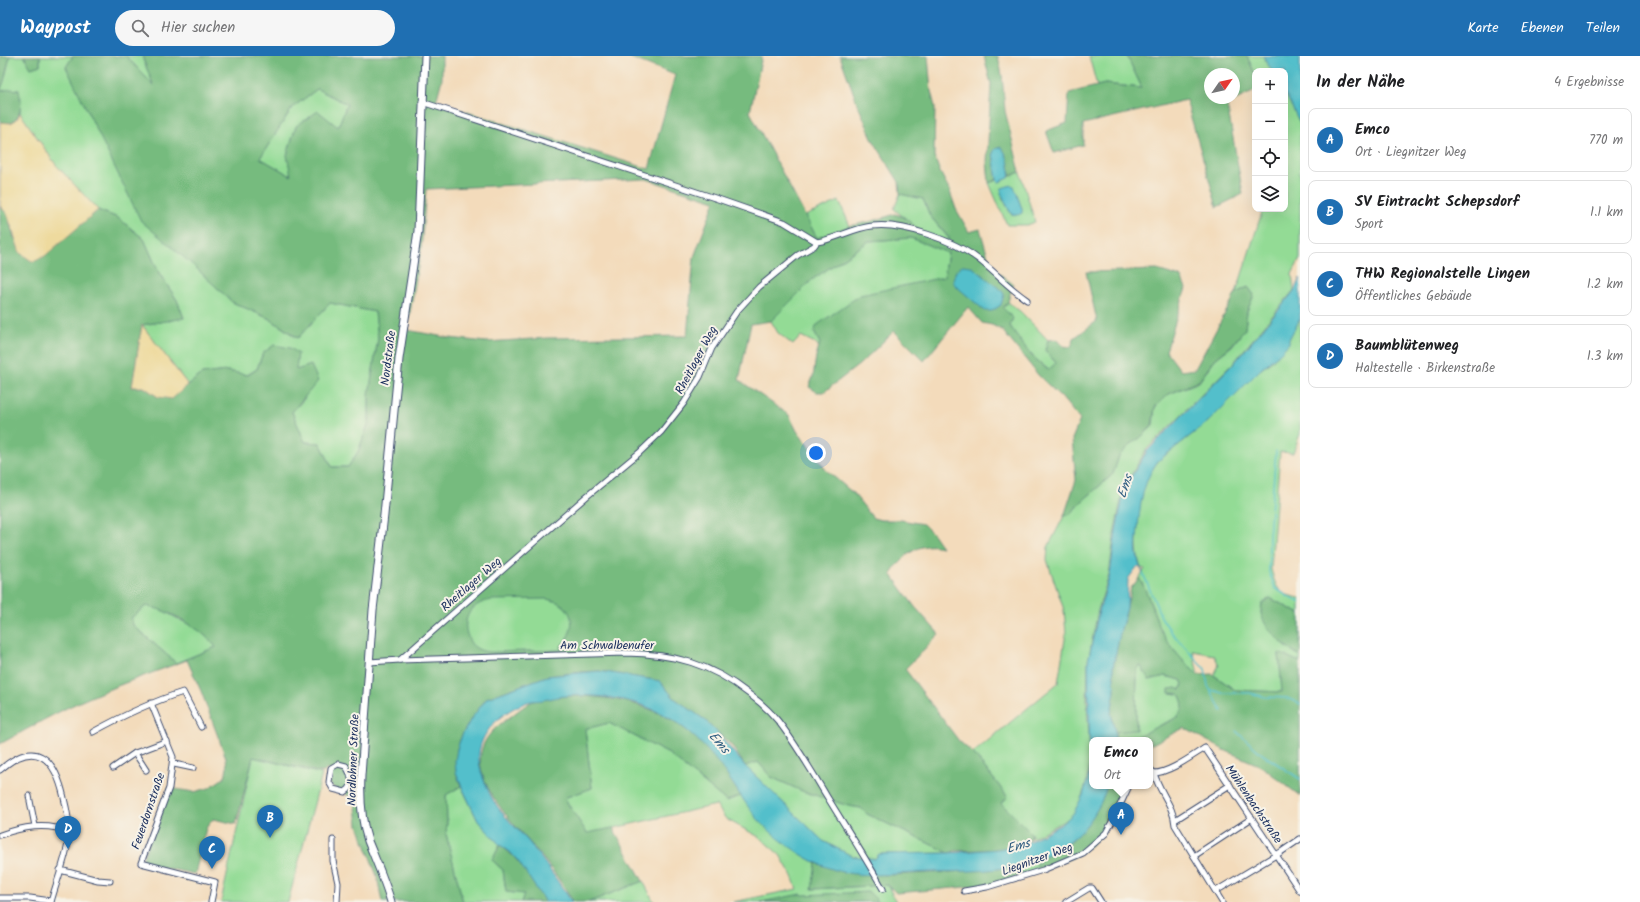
<!DOCTYPE html>
<html lang="de">
<meta charset="utf-8">
<style>
:root{--surface:#fff;--page:#f6f6f6;--text:#202124;--muted:#757577;--line:#e0e0e0;--accent:#1f6fb2}
body{margin:0;font-family:Kalam,sans-serif;background:var(--page);color:var(--text)}
.controls{position:absolute;right:12px;top:12px;display:grid;overflow:hidden;border-radius:8px;box-shadow:0 4px 16px #0002}
.controls button{width:36px;height:36px;display:grid;place-items:center;padding:0;border:0;border-bottom:1px solid var(--line);background:var(--surface);color:var(--text);font:20px sans-serif}
.compass{position:absolute;left:1204px;top:12px;width:36px;height:36px;border-radius:50%;background:var(--surface);box-shadow:0 4px 16px #0002;rotate:56deg}
.you{position:absolute;left:816px;top:397px;width:14px;height:14px;margin:-10px;border:3px solid #fff;border-radius:50%;background:#1a73e8;box-shadow:0 0 0 6px #1a73e833}
.badge{display:grid;place-items:center;width:26px;height:26px;border-radius:50%;background:var(--accent);color:#fff;font-size:13px;font-weight:700}
.pin{position:absolute;translate:-50% -33px;filter:drop-shadow(0 1px 2px #0008)}
.pin::after{content:'';position:absolute;top:21px;width:14px;height:12px;background:inherit;clip-path:polygon(0 0,100% 0,50% 100%)}
.popup{position:absolute;left:1089px;top:681px;width:64px;height:52px;box-sizing:border-box;display:grid;place-content:center;border-radius:8px;background:var(--surface);filter:drop-shadow(0 1px 3px #0005);font-size:13px;white-space:nowrap;color:var(--muted)}
.popup b{font-size:15px;color:var(--text)}
.popup::after{content:'';position:absolute;left:50%;top:100%;margin-left:-8px;border:8px solid transparent;border-top-color:var(--surface)}
.list{margin:0;padding:0;list-style:none}
h2{display:flex;justify-content:space-between;align-items:center;height:52px;margin:0;padding:0 16px;font-size:17px}
h2 small{font-size:13px;font-weight:400;color:var(--muted)}
.list li{display:grid;grid-template-columns:26px 1fr auto;gap:12px;align-items:center;box-sizing:border-box;height:64px;margin:0 8px 8px;padding:0 8px;border:1px solid var(--line);border-radius:8px}
.list b{display:block;font-size:15px;white-space:nowrap}
.list p{margin:0;font-size:13px;white-space:nowrap;color:var(--muted)}
.list em{font-size:13px;font-style:normal;color:var(--muted)}
.icon{flex:none;width:22px;height:22px;fill:none;stroke:currentColor;stroke-width:2;stroke-linecap:round;stroke-linejoin:round}
.map{position:relative;flex:none;width:1300px;height:846px;overflow:hidden}
header{display:flex;align-items:center;gap:24px;box-sizing:border-box;height:56px;padding:0 20px;background:var(--accent);color:#fff}
header strong{font-size:19px}
nav{display:flex;gap:22px;margin-inline-start:auto;font-size:14px}
.search{width:280px;height:36px;background:var(--page);display:flex;align-items:center;gap:10px;box-sizing:border-box;padding:0 14px;border-radius:22px;color:var(--muted);font-size:15px}
main{display:flex}
aside{flex:1;background:var(--surface)}
.map>svg:first-child{display:block}
.green{fill:#93db95;stroke:#57857a;fill-rule:evenodd}
.forest{fill:#76bb7e;stroke:#48756e;fill-rule:evenodd}
.sand{fill:#eeda9e;stroke:#84847e}
.water{fill:#52bfcb;stroke:#367794}
.lines{fill:none;stroke-linecap:round;stroke-linejoin:round}
.stream{stroke:#52bfcb;stroke-width:1.5}
.street-casing{stroke:#3b496c;stroke-width:7}
.secondary-casing{stroke:#3b496c;stroke-width:9}
.street{stroke:#fff;stroke-width:5}
.secondary{stroke:#fff;stroke-width:7}
.labels{text-anchor:middle;stroke-width:4;stroke-linejoin:round;paint-order:stroke}
.street-label{font-size:12px;fill:#1b2f5e;stroke:#f7f3e8}
.water-label{font-size:13px;font-style:italic;fill:#2c5a7f;stroke:#f7f3e8}
</style>
<header>
<strong>Waypost</strong>
<div class="search"><svg class="icon" aria-label="search" viewBox="0 0 24 24"><circle cx="10" cy="10" r="6"/><path d="M15 15l6 6"/></svg>Hier suchen</div>
<nav><a>Karte</a><a>Ebenen</a><a>Teilen</a></nav>
</header>
<main>
<div class="map">
<svg width="1300" height="846" viewBox="0 0 1300 846">
<rect width="100%" height="100%" fill="#f7f3e8"/>
<filter id="ink" filterUnits="userSpaceOnUse"><feTurbulence type="fractalNoise" baseFrequency=".025" numOctaves="2"/><feDisplacementMap in="SourceGraphic" scale="8" xChannelSelector="R" yChannelSelector="G"/><feConvolveMatrix kernelMatrix="1 2 1 2 8 2 1 2 1" color-interpolation-filters="sRGB"/></filter>
<filter id="wash" filterUnits="userSpaceOnUse"><feTurbulence type="fractalNoise" baseFrequency=".012" numOctaves="4" result="noise"/><feDisplacementMap in="SourceGraphic" scale="16" xChannelSelector="R" yChannelSelector="G"/><feGaussianBlur stdDeviation="0.9" result="paint"/><feColorMatrix in="noise" values="0 0 0 0 0 0 0 0 0 0 0 0 0 0 0 0 0 1.4 0 .05"/><feComposite in="paint" operator="in"/></filter>
<g filter="url(#wash)">
<rect width="100%" height="100%" fill="#f3dbbb"/>
<!-- green -->
<g class="green">
<polygon points="10,0 24,0 31,12 40,9 40,0 73,0 66,11 194,210 232,246 270,263 297,282 330,247 375,256 378,282 369,339 369,366 358,396 348,411 332,411 320,387 305,386 292,356 305,342 296,315 263,297 257,313 247,319 227,315 202,318 188,329 142,269 184,262 177,244 159,217 144,183 118,162 98,154 56,109 20,57 21,46 0,35 4,25"/>
<polygon points="126,0 144,0 143,4 155,31"/>
<polygon points="1089,0 1127,0 1142,32 1105,28 1097,30"/>
<polygon points="1247,0 1263,0 1272,15 1255,15 1255,18"/>
<polygon points="317,33 347,48 338,71 291,120 260,102 292,52"/>
<polygon points="1285,37 1300,67 1300,203 1292,218 1294,234 1234,306 1146,394 1124,431 1115,473 1109,519 1098,554 1088,605 1087,646 1090,701 1089,715 1086,729 1079,748 1073,758 1066,764 1032,782 1031,777 1001,747 1008,741 973,697 1058,627 1066,577 1064,554 1047,504 1048,491 1064,460 1071,458 1078,449 1113,418 1119,400 1131,388 1140,382 1153,370 1155,351 1169,338 1199,326 1215,303 1232,290 1245,273 1247,255 1254,239 1248,231 1236,237 1263,153 1285,153"/>
<path d="M1020,116L1035,166L1027,169H1007L989,127L997,124L999,126ZM1015,134L1022,153L1011,158L1002,141Z"/>
<polygon points="900,138 923,143 930,160 950,184 942,187 926,180 894,153"/>
<polygon points="839,145 850,170 817,182 805,160"/>
<polygon points="911,182 948,197 944,221 814,276 820,287 819,292 817,288 801,280 793,289 778,277 771,265 813,223 869,185"/>
<path d="M1008,246L1021,256L1048,284L1045,294L1056,307L1049,314C1025,295 1013,281 1003,252Z"/>
<path d="M1300,263V378L1293,397L1280,396L1271,513C1277,534 1278,538 1300,542V558L1270,542L1262,547L1261,557L1272,576L1286,591L1300,600V606L1279,598L1282,636L1235,634L1214,619L1219,609L1214,599L1193,595L1198,620C1184,606 1170,592 1161,574C1153,557 1149,538 1139,522L1145,513L1141,512C1133,493 1138,446 1145,427C1149,419 1153,412 1158,405L1209,365L1260,314L1272,305L1289,283Z"/>
<polygon points="531,494 598,594 406,602"/>
<polygon points="146,550 158,552 199,574 216,591 176,607 133,569 131,562"/>
<path d="M1141,610L1149,624L1165,620L1181,624L1183,628L1180,634L1175,638H1179C1193,662 1167,664 1153,673C1140,681 1130,684 1115,684V676L1136,673L1137,613L1138,611Z"/>
<path d="M609,667L669,698L726,745L741,740C760,769 786,789 816,807L813,833L888,829L896,846H733L797,833L792,820L780,799L759,781L726,763L716,749L587,778L564,742L592,732L585,673Z"/>
<polygon points="253,701 322,718 288,846 221,846"/>
<polygon points="758,706 771,721 802,735 849,750 861,752 867,758 949,797 879,798 875,803 852,800 823,785 745,710"/>
<polygon points="461,730 478,765 500,789 492,804 503,814 506,836 524,838 521,846 463,846 446,778 447,765 446,739"/>
<polygon points="1041,801 1036,810 1038,813 1018,821 1015,810"/>
<polygon points="643,825 654,846 589,846"/>
</g>
<!-- forest -->
<g class="forest">
<path d="M0,0H10L4,25L0,35L11,33L19,34C21,47 23,59 11,67L0,66Z"/>
<polygon points="24,0 40,0 40,9 31,12"/>
<path d="M73,0H126L154,30L143,3L144,0H442V23L436,46L649,113L675,19L631,2L630,0H762L750,56L817,182L850,170L876,164L895,158L904,161L926,180L942,187L950,183L930,160L923,143L900,138L899,126L873,84L857,47L840,0H928L931,35L935,51L934,100L940,116L949,133L956,153L969,176L980,173L991,211L1013,228L1008,246L1003,252L1013,262L1010,270L1031,299L1048,314L1056,307L1045,294L1048,284L1057,283L1063,290L1071,291L1074,282L1097,265L1086,216L1157,214L1181,221L1186,232L1166,295L1181,315L1195,313L1236,237L1248,231L1254,239L1247,255L1245,273L1231,290L1215,303L1199,325L1169,338L1155,351L1152,370L1140,382L1131,388L1119,400L1113,418L1078,449L1071,458L1064,460L1076,424L1072,383L1080,364L1062,342L1039,320L1002,274L992,269L982,267L968,251L924,305L894,275L860,308L824,336H817L809,331L813,321L816,300L820,287L814,276L817,269L860,239L944,221L948,197L911,182L869,185L813,223L771,265L751,268L739,324L789,359L797,375L826,414L854,438L873,462L881,464H901L923,468L933,478L942,491C918,485 903,500 891,518L915,551L939,578L905,613L959,685L973,697L1008,741L1001,747L1031,777V782C1011,797 978,793 954,795L949,797L867,758L861,752L849,750L802,735L771,721L758,706L745,710L732,690L705,664L674,642L660,625L599,615L581,616L547,620L487,642L471,663L462,679L457,693L456,716L461,730L446,739L447,765L446,778L463,846H382L377,820L358,769L355,743L331,730L330,714L327,713L324,716H317L253,701L236,768L213,763L206,772L195,818L141,807L169,732L194,736L209,732L225,721L227,712L226,702L201,635L187,604C141,621 94,637 51,660C34,669 17,679 0,688V150L7,158L14,182L74,174L98,154L118,162L144,183L159,217L177,244L184,262L142,269L132,331H144L158,341L188,329L202,318L227,315L248,319L257,313L263,297L274,289L290,292L298,297L296,314L311,309L318,325L292,356L305,386L320,387L332,411H348L358,396L369,366V339L378,282L375,256L330,247L298,282L270,263L232,246L194,210L141,165L66,11ZM317,33L347,48L338,71L318,55L296,70L287,99L291,120L260,102L292,52ZM646,123L715,145L694,201L687,280L548,282L486,286L450,282L407,274L421,194L426,133ZM546,543C574,547 579,571 561,590L562,594L493,596C487,596 480,595 475,591C470,588 469,583 467,578C462,559 473,547 492,544ZM146,550C169,554 201,572 216,591L176,607L133,569L131,562Z"/>
<polygon points="984,0 998,0 1002,19 1005,55 1020,116 1010,120 1009,109 993,97 997,124 989,127 987,106 991,28"/>
<path d="M1127,0H1247L1255,18V35L1227,48L1243,138L1217,151L1186,44L1083,68V89L1054,97L1046,75L1067,67L1069,37L1105,28L1142,32ZM1210,18H1234V42H1210Z"/>
<path d="M1139,522C1149,538 1153,557 1161,574C1170,592 1184,606 1198,619L1212,618L1235,634L1282,636L1279,597L1300,606V740L1261,710L1224,694L1184,672L1152,688H1150V684H1128C1138,681 1146,677 1154,672C1169,665 1192,660 1179,638L1169,637V633L1176,632L1181,634L1183,628L1181,624L1165,620L1149,624L1141,610L1138,611L1137,613L1136,674L1115,676L1111,657L1115,635L1113,611L1121,573L1125,560L1131,532Z"/>
<path d="M1270,542L1300,558V600C1286,591 1264,574 1261,557C1261,554 1262,550 1262,547Z"/>
<path d="M563,640C618,639 665,650 705,690C719,705 730,723 741,740L726,745L669,698L609,667L585,673L592,732L564,742L587,777L613,772L643,825L589,846H573C564,829 550,811 538,796C508,760 445,704 506,664C513,659 528,646 536,644C545,642 554,642 563,640Z"/>
<path d="M1107,730H1125C1118,756 1104,781 1082,796C1070,805 1052,808 1038,813L1036,810L1041,801L1071,785L1086,770L1099,750Z"/>
<path d="M500,789C520,803 533,825 545,846H521L524,838L506,836L503,814L492,804Z"/>
<polygon points="816,807 844,816 888,819 951,816 1015,810 1018,821 989,829 896,837 888,829 812,833"/>
<polygon points="869,836 876,843 876,846 761,846 801,838 803,839"/>
</g>
<!-- sand -->
<g class="sand">
<polygon points="20,57 56,109 98,154 45,200 33,206 20,197 7,158 0,150 0,66 11,67 17,63"/>
<polygon points="142,269 188,329 172,343 158,341 144,331 132,331"/>
</g>
<!-- water -->
<g class="water">
<polygon points="1263,0 1299,0 1300,2 1300,67 1285,37 1285,15 1272,15"/>
<path d="M1001,91C1008,98 1011,113 1009,122L999,126L997,124L993,97L995,93Z"/>
<polygon points="1011,129 1014,130 1022,153 1022,157 1018,159 1011,158 1001,137 1002,132"/>
<path d="M963,209L971,210L1001,234L1004,238L1001,249L992,255H985L956,230L953,226C954,219 956,213 963,209Z"/>
<path d="M1300,222V263L1289,283V287L1281,296L1260,314L1209,365L1158,405C1143,425 1140,448 1138,472C1137,482 1135,493 1138,503C1139,508 1141,513 1143,517L1140,511H1137L1128,523L1127,552L1121,573L1113,611L1115,635L1111,657L1115,676V684H1092V730H1107C1101,750 1088,772 1071,784C1058,795 1033,806 1016,810C989,816 959,815 932,816C904,817 869,822 842,816C827,812 813,806 799,797C784,787 768,775 756,761C746,749 738,735 729,722C710,694 686,668 654,654C629,642 593,638 566,640C558,640 551,643 543,644C537,645 531,644 525,647C504,655 482,673 479,697C478,707 482,720 486,729C494,752 512,767 528,785C544,805 558,825 572,846H545L518,805L510,796L500,789L478,765L461,729L456,716L455,705L457,693L462,679L471,663L487,642L547,620L599,615L660,625L674,642L705,664L716,675L745,710L823,785L852,800L875,803L879,798L949,797L998,793L1024,788L1060,769L1073,758L1083,739L1090,715L1088,605L1099,555L1110,519L1116,474L1125,431L1147,395L1235,306L1282,250L1294,235Z"/>
</g>
<g class="lines">
<!-- stream -->
<g class="stream">
<polyline points="1276,395 1269,481 1269,516 1275,532 1292,543 1300,545"/>
<polyline points="1143,517 1161,561 1171,576 1205,613 1208,630 1222,655"/>
<polyline points="1211,634 1223,637 1250,637 1265,641 1287,642 1300,648"/>
<polyline points="1236,675 1262,698 1300,723"/>
</g>
</g>
</g>
<g filter="url(#ink)">
<g class="lines">
<defs>
<g id="street">
<polyline points="422,46 721,144 784,166 817,186"/>
<path d="M400,604L587,440L639,397L661,376L684,347L700,321L712,292L737,255L759,231L798,199L814,190L817,186C836,183 853,172 872,170C902,166 955,185 978,203C995,216 1009,232 1027,244"/>
<path d="M369,606L400,604L625,597C674,598 710,607 749,638C760,646 770,655 778,665C796,688 811,714 826,739C845,770 865,801 883,833"/>
<polyline points="151,647 173,701 169,732 141,807 215,826 211,846"/>
<path d="M93,676C122,660 151,646 183,636L201,671"/>
<polyline points="135,697 146,714"/>
<polyline points="174,708 193,712"/>
<polyline points="113,712 135,697 167,685"/>
<polyline points="1150,713 1154,717"/>
<path d="M0,714C36,682 55,702 64,742C67,754 70,768 69,781C67,800 56,827 51,846"/>
<path d="M1154,717C1169,717 1192,700 1205,692L1300,835"/>
<path d="M1154,717C1159,736 1174,750 1175,769L1222,846"/>
<polyline points="352,727 349,733 345,736 333,733 329,726 331,712 338,708 346,710 350,718 352,727 360,730"/>
<polyline points="29,740 35,770"/>
<polyline points="1175,764 1230,729"/>
<path d="M0,779C22,771 46,766 69,776"/>
<polyline points="333,784 333,805 338,827 337,846"/>
<polyline points="1194,800 1252,762"/>
<polyline points="60,814 98,824 110,825"/>
<polyline points="964,835 987,831 1043,814 1083,797 1106,777 1113,764 1129,730"/>
<polyline points="1216,835 1281,796 1300,783"/>
<polyline points="0,842 30,842 51,845"/>
<polyline points="1066,846 1089,832 1092,832 1101,846"/>
</g>
<path id="secondary" d="M391,846C385,825 376,805 368,785C361,764 360,741 361,720L373,554L384,459L399,303L418,175L425,0"/>
</defs>
<!-- street casing -->
<use href="#street" class="street-casing"/>
<!-- secondary casing -->
<use href="#secondary" class="secondary-casing"/>
<!-- street -->
<use href="#street" class="street"/>
<!-- secondary -->
<use href="#secondary" class="secondary"/>
</g>
</g>
<g class="labels">
<!-- street labels -->
<g class="street-label">
<text transform="translate(388 302) rotate(-83)" y="4">Nordstraße</text>
<text transform="translate(696 304) rotate(-62)" y="4">Rheitlager Weg</text>
<text transform="translate(471 528) rotate(-41)" y="4">Rheitlager Weg</text>
<text x="607" y="593">Am Schwalbenufer</text>
<text transform="translate(353 704) rotate(-88)" y="4">Nordlohner Straße</text>
<text transform="translate(1254 748) rotate(56)" y="4">Mühlenbachstraße</text>
<text transform="translate(148 755) rotate(-71)" y="4">Feuerdornstraße</text>
<text transform="translate(1037 803) rotate(-20)" y="4">Liegnitzer Weg</text>
</g>
<!-- water labels -->
<g class="water-label">
<text transform="translate(1124 430) rotate(-71)" y="5">Ems</text>
<text transform="translate(720 686) rotate(50)" y="5">Ems</text>
<text transform="translate(1018 789) rotate(-16)" y="5">Ems</text>
</g>
</g>
</svg>
<div class="controls">
<button>+</button>
<button>−</button>
<button><svg class="icon" aria-label="locate" viewBox="0 0 24 24"><circle cx="12" cy="12" r="6"/><path d="M12 2v4M12 18v4M2 12h4M18 12h4"/></svg></button>
<button><svg class="icon" aria-label="layers" viewBox="0 0 24 24"><path d="M12 4l9 5-9 5-9-5zM3 14l9 5 9-5"/></svg></button>
</div>
<svg class="compass" viewBox="-18 -18 36 36"><path d="M0-13l5 13h-10z" fill="#e53935"/><path d="M0 13l5-13h-10z" fill="#757577"/></svg>
<div class="you"></div>
<div class="pin badge" style="left:1121px;top:779px">A</div>
<div class="popup"><b>Emco</b>Ort</div>
<div class="pin badge" style="left:270px;top:782px">B</div>
<div class="pin badge" style="left:212px;top:813px">C</div>
<div class="pin badge" style="left:68px;top:793px">D</div>
</div>
<aside>
<h2>In der Nähe<small>4 Ergebnisse</small></h2>
<ul class="list">
<li><span class="badge">A</span><div><b>Emco</b><p>Ort · Liegnitzer Weg</p></div><em>770 m</em></li>
<li><span class="badge">B</span><div><b>SV Eintracht Schepsdorf</b><p>Sport</p></div><em>1.1 km</em></li>
<li><span class="badge">C</span><div><b>THW Regionalstelle Lingen</b><p>Öffentliches Gebäude</p></div><em>1.2 km</em></li>
<li><span class="badge">D</span><div><b>Baumblütenweg</b><p>Haltestelle · Birkenstraße</p></div><em>1.3 km</em></li>
</ul>
</aside>
</main>
